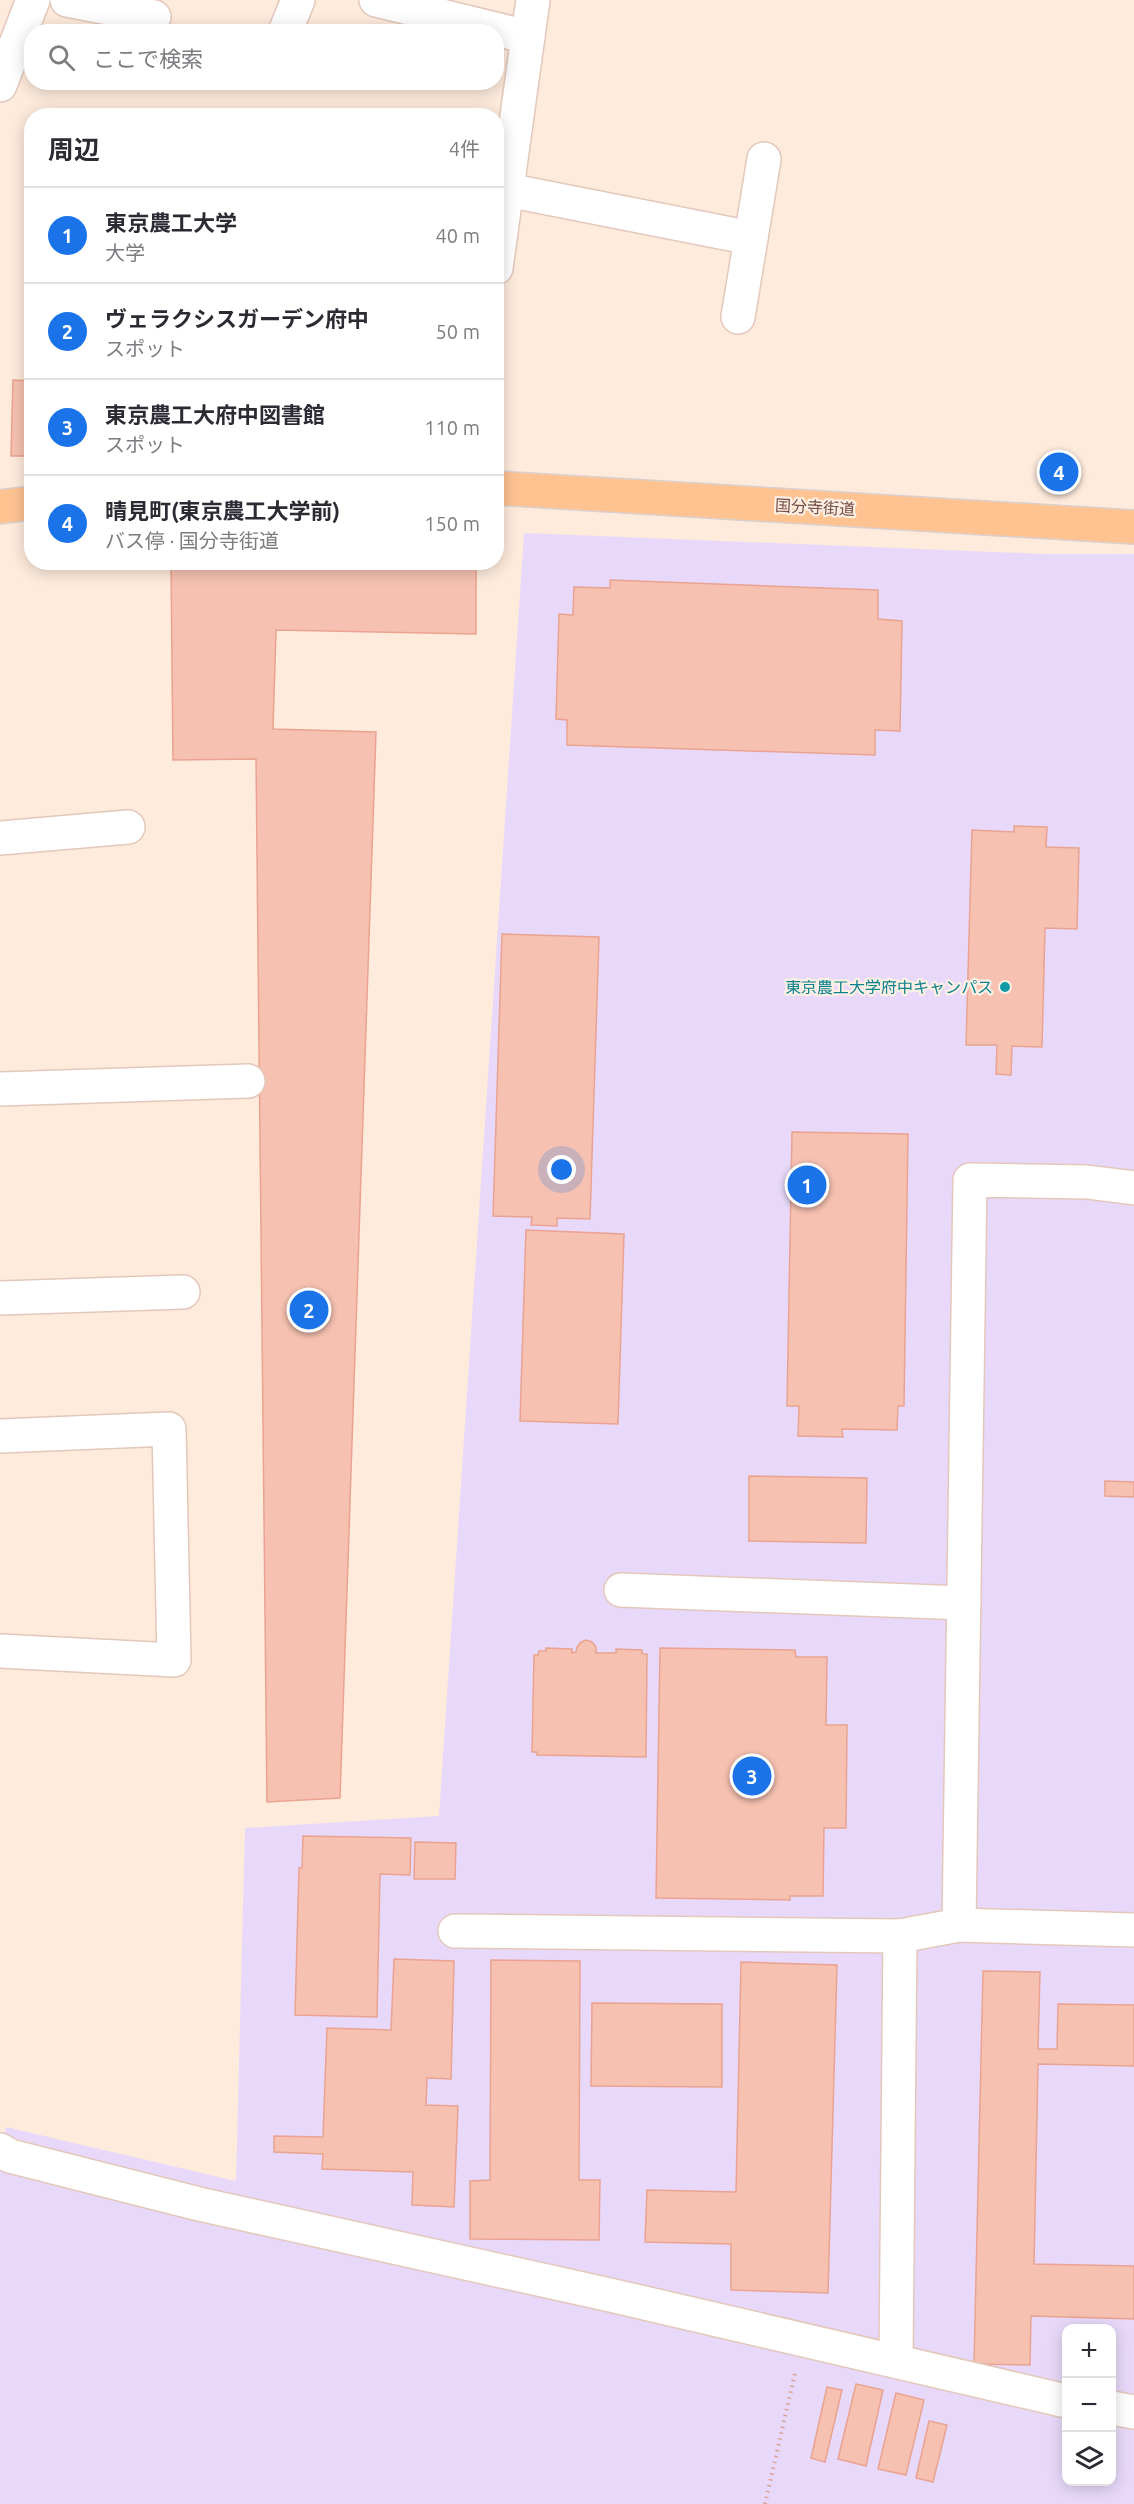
<!DOCTYPE html>
<html lang="ja">
<meta charset="utf-8">
<style>
:root{--surface:#fff;--page:#f7f7f7;--text:#2b2b33;--muted:#7c7c81;--line:#e1e1e2;--accent:#1a73e8}
body{margin:0;font-family:Ubuntu,"Noto Sans JP",sans-serif;background:var(--page);color:var(--text)}
.controls{position:absolute;right:18px;bottom:18px;display:grid;overflow:hidden;border-radius:12px;box-shadow:0 3px 15px #0003}
.controls button{width:54px;height:54px;display:grid;place-items:center;padding:0;border:0;border-bottom:2px solid var(--line);background:var(--surface);color:var(--text);font:30px sans-serif}
.you{position:absolute;left:562px;top:1170px;width:21px;height:21px;margin:-15px;border:4px solid #fff;border-radius:50%;background:#1a73e8;box-shadow:0 0 0 9px #1a73e833}
.badge{display:grid;place-items:center;width:39px;height:39px;border-radius:50%;background:var(--accent);color:#fff;font-size:20px;font-weight:700}
.pin{position:absolute;translate:-50% -50%;border:3px solid #fff;box-shadow:0 2px 6px #0006}
.list{margin:0;padding:0;list-style:none}
h2{display:flex;justify-content:space-between;align-items:center;height:78px;margin:0;padding:0 24px;font-size:26px}
h2 small{font-size:20px;font-weight:400;color:var(--muted)}
.list li{display:grid;grid-template-columns:39px 1fr auto;gap:18px;align-items:center;box-sizing:border-box;height:96px;padding:0 24px;border-top:2px solid var(--line)}
.list b{display:block;font-size:22px;white-space:nowrap}
.list p{margin:0;font-size:20px;white-space:nowrap;color:var(--muted)}
.list em{font-size:20px;font-style:normal;color:var(--muted)}
.icon{flex:none;width:33px;height:33px;fill:none;stroke:currentColor;stroke-width:2;stroke-linecap:round;stroke-linejoin:round}
.map{position:relative;flex:none;width:1134px;height:2504px;overflow:hidden}
.search{position:absolute;background:var(--surface);box-shadow:0 3px 15px #0003;left:24px;top:24px;width:480px;height:66px;display:flex;align-items:center;gap:15px;box-sizing:border-box;padding:0 21px;border-radius:24px;color:var(--muted);font-size:22px}
.panel{position:absolute;background:var(--surface);box-shadow:0 3px 15px #0003;left:24px;top:108px;width:480px;height:462px;border-radius:24px}
.map>svg:first-child{display:block}
.education{fill:#e8d9fa;fill-rule:evenodd}
.building{fill:#f6c1b1;stroke:#e9a390;stroke-width:1.5}
.lines{fill:none;stroke-linecap:round;stroke-linejoin:round}
.minor-casing{stroke:#e4c7bb;stroke-width:36}
.major-casing{stroke:#dbd0ce;stroke-width:36}
.path{stroke:#daa495;stroke-width:4;stroke-dasharray:1.5 4.5;stroke-linecap:butt}
.minor{stroke:#fff;stroke-width:33}
.major{stroke:#ffc392;stroke-width:33}
.culture-dot{fill:#0f9aa8;stroke:#fff0e4;stroke-width:2}
.labels{text-anchor:middle;stroke-width:4.5;stroke-linejoin:round;paint-order:stroke}
.street-label{font-size:16px;fill:#744c44;stroke:#fff0e4}
.culture-label{font-size:16px;fill:#0d838f;stroke:#fff0e4;text-anchor:end}
</style>
<div class="map">
<svg width="1134" height="2504" viewBox="0 0 1134 2504">
<rect width="100%" height="100%" fill="#feebdc"/>
<!-- education -->
<path class="education" d="M524,533L1044,554H1134V2504H0V2152L6,2127L236,2181L245,1828L439,1816ZM1066,2328H1112V2482H1066Z"/>
<!-- building -->
<g class="building">
<polygon points="13,380 32,381 32,456 11,456"/>
<polygon points="171,562 476,562 476,634 276,630 273,729 376,732 340,1798 267,1802 256,759 173,760"/>
<polygon points="610,580 878,590 878,619 902,621 900,731 875,730 875,755 567,745 567,720 556,719 559,614 573,615 574,587 610,588"/>
<polygon points="1014,826 1047,827 1046,847 1079,848 1077,929 1045,928 1042,1047 1012,1046 1011,1075 996,1074 997,1045 966,1045 972,830 1014,832"/>
<polygon points="502,934 599,937 590,1219 557,1218 557,1226 531,1225 532,1217 493,1216"/>
<polygon points="792,1132 908,1134 904,1406 898,1406 897,1430 842,1429 843,1437 798,1436 799,1406 787,1406"/>
<polygon points="526,1230 624,1234 618,1424 520,1421"/>
<polygon points="749,1476 867,1478 866,1543 749,1541"/>
<polygon points="1105,1481 1134,1482 1134,1497 1105,1496"/>
<polygon points="586,1640 592,1642 596,1647 596,1653 616,1653 616,1649 642,1650 642,1654 647,1654 646,1757 537,1755 537,1752 532,1752 534,1655 538,1655 539,1651 546,1651 546,1648 572,1649 572,1653 576,1652 577,1647 581,1642"/>
<polygon points="660,1648 795,1650 796,1657 827,1657 826,1725 847,1725 846,1828 824,1828 823,1896 790,1896 790,1900 656,1898"/>
<polygon points="303,1836 411,1838 410,1875 380,1874 377,2017 295,2015 299,1868 302,1868"/>
<polygon points="415,1842 456,1843 455,1879 414,1879"/>
<polygon points="394,1959 454,1961 451,2079 427,2078 426,2105 458,2106 454,2207 412,2205 413,2172 322,2169 323,2154 274,2152 274,2136 323,2137 327,2028 391,2030"/>
<polygon points="491,1960 580,1961 579,2180 600,2180 599,2240 470,2239 470,2181 490,2180"/>
<polygon points="741,1962 837,1965 828,2293 731,2290 731,2244 645,2242 647,2190 736,2192"/>
<polygon points="983,1971 1040,1972 1038,2049 1057,2049 1058,2004 1134,2005 1134,2066 1038,2064 1034,2264 1134,2266 1134,2319 1031,2316 1030,2365 974,2364"/>
<polygon points="592,2003 722,2004 722,2087 591,2086"/>
<polygon points="856,2384 883,2390 866,2466 838,2459"/>
<polygon points="827,2387 842,2390 825,2462 811,2458"/>
<polygon points="896,2393 924,2400 906,2475 878,2469"/>
<polygon points="929,2421 947,2425 933,2482 916,2478"/>
</g>
<g class="lines">
<defs>
<g id="minor">
<polyline points="67,0 154,17"/>
<polyline points="376,0 528,37"/>
<polyline points="285,32 298,0"/>
<polyline points="0,85 33,0"/>
<polyline points="507,190 751,238"/>
<polyline points="496,268 533,0"/>
<polyline points="738,317 764,159"/>
<polyline points="0,838 128,827"/>
<polyline points="0,1089 248,1081"/>
<polyline points="0,1298 183,1292"/>
<polyline points="0,1436 169,1429 174,1660 0,1651"/>
<polyline points="621,1590 964,1603"/>
<polyline points="959,1925 970,1180 1087,1182 1134,1188"/>
<polyline points="455,1931 900,1936"/>
<polyline points="0,2150 10,2156 199,2204 610,2295 1066,2401"/>
<polyline points="896,2361 900,1936 959,1925 1134,1930"/>
<polyline points="1112,2408 1134,2412"/>
</g>
<g id="major">
<polyline points="496,488 1134,527"/>
<polyline points="0,507 32,503"/>
</g>
</defs>
<!-- minor casing -->
<use href="#minor" class="minor-casing"/>
<!-- major casing -->
<use href="#major" class="major-casing"/>
<!-- path -->
<polyline class="path" points="765,2504 795,2373"/>
<!-- minor -->
<use href="#minor" class="minor"/>
<!-- major -->
<use href="#major" class="major"/>
</g>
<!-- markers -->
<circle class="culture-dot" cx="1005" cy="987" r="6"/>
<g class="labels">
<!-- street labels -->
<g class="street-label">
<text transform="translate(815 507) rotate(3)" y="6">国分寺街道</text>
</g>
<!-- culture labels -->
<g class="culture-label">
<text x="993" y="993">東京農工大学府中キャンパス</text>
</g>
</g>
</svg>
<div class="controls">
<button>+</button>
<button>−</button>
<button><svg class="icon" aria-label="layers" viewBox="0 0 24 24"><path d="M12 4l9 5-9 5-9-5zM3 14l9 5 9-5"/></svg></button>
</div>
<div class="you"></div>
<div class="pin badge" style="left:807px;top:1185px">1</div>
<div class="pin badge" style="left:309px;top:1310px">2</div>
<div class="pin badge" style="left:752px;top:1776px">3</div>
<div class="pin badge" style="left:1059px;top:472px">4</div>
<div class="search"><svg class="icon" aria-label="search" viewBox="0 0 24 24"><circle cx="10" cy="10" r="6"/><path d="M15 15l6 6"/></svg>ここで検索</div>
<section class="panel">
<h2>周辺<small>4件</small></h2>
<ul class="list">
<li><span class="badge">1</span><div><b>東京農工大学</b><p>大学</p></div><em>40 m</em></li>
<li><span class="badge">2</span><div><b>ヴェラクシスガーデン府中</b><p>スポット</p></div><em>50 m</em></li>
<li><span class="badge">3</span><div><b>東京農工大府中図書館</b><p>スポット</p></div><em>110 m</em></li>
<li><span class="badge">4</span><div><b>晴見町(東京農工大学前)</b><p>バス停 · 国分寺街道</p></div><em>150 m</em></li>
</ul>
</section>
</div>
